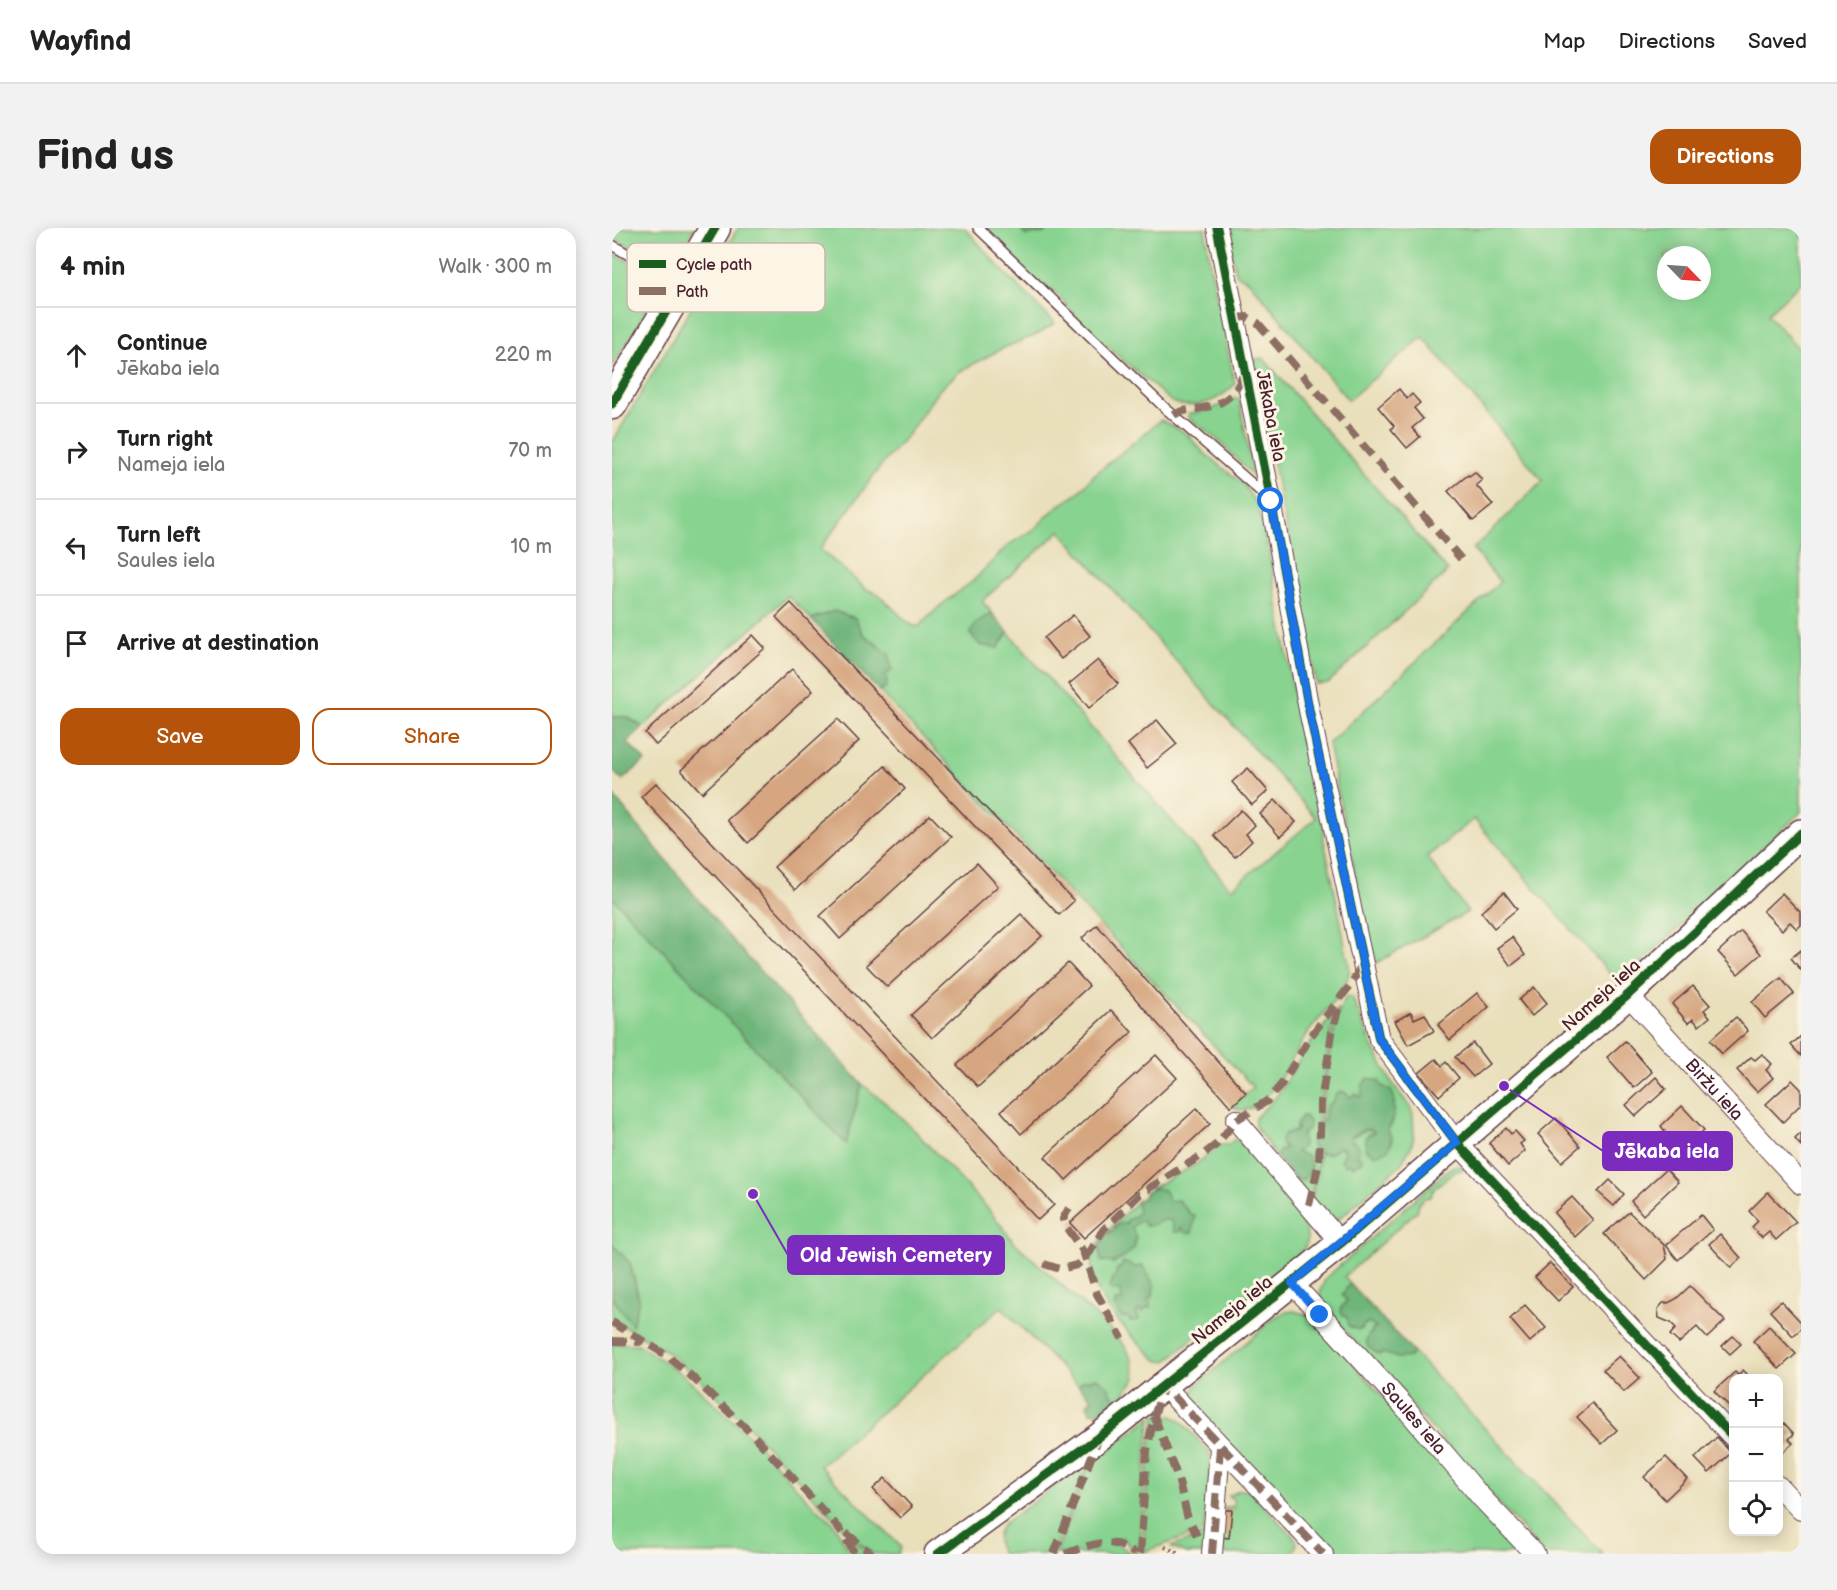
<!DOCTYPE html>
<meta charset="utf-8">
<style>
:root{--surface:#fff;--page:#f2f2f2;--text:#222;--muted:#767676;--line:#e0e0e0;--accent:#b45309}
body{margin:0;font-family:"Balsamiq Sans",sans-serif;background:var(--page);color:var(--text)}
.controls{position:absolute;right:18px;bottom:18px;display:grid;overflow:hidden;border-radius:12px;box-shadow:0 3px 15px #0003}
.controls button{width:54px;height:54px;display:grid;place-items:center;padding:0;border:0;border-bottom:2px solid var(--line);background:var(--surface);color:var(--text);font:30px sans-serif}
.compass{position:absolute;left:1045px;top:18px;width:54px;height:54px;border-radius:50%;background:var(--surface);box-shadow:0 3px 15px #0003;rotate:115deg}
.stop{position:absolute;width:18px;height:18px;margin:-14px;border:4px solid #1a73e8;border-radius:50%;background:#fff}
.stop.end{background:#1a73e8;border-color:#fff;box-shadow:0 2px 6px #0008}
.list{margin:0;padding:0;list-style:none}
h2{display:flex;justify-content:space-between;align-items:center;height:78px;margin:0;padding:0 24px;font-size:26px}
h2 small{font-size:20px;font-weight:400;color:var(--muted)}
.list li{display:grid;grid-template-columns:39px 1fr auto;gap:18px;align-items:center;box-sizing:border-box;height:96px;padding:0 24px;border-top:2px solid var(--line)}
.list b{display:block;font-size:22px;white-space:nowrap}
.list p{margin:0;font-size:20px;white-space:nowrap;color:var(--muted)}
.list em{font-size:20px;font-style:normal;color:var(--muted)}
.actions{display:flex;gap:12px;padding:18px 24px}
.actions a{flex:1;padding:14px 0;border:2px solid var(--accent);border-radius:18px;text-align:center;font-size:21px;color:var(--accent)}
.actions .main{background:var(--accent);color:#fff}
.icon{flex:none;width:33px;height:33px;fill:none;stroke:currentColor;stroke-width:2;stroke-linecap:round;stroke-linejoin:round}
.map{position:relative;flex:none;width:1189px;height:1326px;overflow:hidden;border-radius:18px}
header{display:flex;align-items:center;gap:36px;box-sizing:border-box;height:84px;padding:0 30px;background:var(--surface);border-bottom:2px solid var(--line)}
header strong{font-size:28px}
nav{display:flex;gap:33px;margin-inline-start:auto;font-size:21px}
.intro{display:flex;align-items:center;justify-content:space-between;box-sizing:border-box;height:144px;padding:0 36px}
h1{margin:0;font-size:42px}
.button{padding:15px 27px;border-radius:18px;background:var(--accent);color:#fff;font-size:21px;font-weight:700}
main{display:flex;gap:36px;padding:0 36px}
aside{flex:1;background:var(--surface);border-radius:18px;box-shadow:0 3px 15px #0003}
.map>svg:first-child{display:block}
.green{fill:#88d390;stroke:#69795e;stroke-width:1.5;fill-rule:evenodd}
.forest{fill:#6eb57a;stroke:#5c6a52;stroke-width:1.5}
.building{fill:#d6a680}
.lines{fill:none;stroke-linecap:round;stroke-linejoin:round}
.lane-casing{stroke:#623c41;stroke-width:12}
.street-casing{stroke:#623c41;stroke-width:22}
.secondary-casing{stroke:#623c41;stroke-width:30}
.primary-casing{stroke:#623c41;stroke-width:33}
.path{stroke:#623c41;stroke-width:4;stroke-dasharray:1.5 4.5;stroke-linecap:butt}
.lane{stroke:#fff;stroke-width:9}
.street{stroke:#fff;stroke-width:20}
.secondary{stroke:#fff;stroke-width:27}
.primary{stroke:#fff;stroke-width:30}
.quiet{stroke:#8d6e63;stroke-width:8;stroke-dasharray:15 8;stroke-linecap:butt}
.cycleway-casing{stroke:#fcf5e5;stroke-width:13}
.cycleway{stroke:#1b5e20;stroke-width:9}
.route{stroke:#1a73e8;stroke-width:8}
.labels{text-anchor:middle;stroke-width:6;stroke-linejoin:round;paint-order:stroke}
.street-label{font-size:18px;fill:#4a1f2b;stroke:#fcf5e5}
.key{fill:#fcf5e5;stroke:#c7b5ad;stroke-width:1.5}
.key-label{font-size:16px;fill:#4a1f2b}
.leader{fill:none;stroke:#7b2cbf;stroke-width:2}
.callout-dot{fill:#7b2cbf;stroke:#fcf5e5;stroke-width:2}
.callout{fill:#7b2cbf;stroke:#7b2cbf;stroke-width:2}
.callout-label{font-size:20px;text-anchor:middle;font-weight:bold;fill:#fff}
</style>
<header>
<strong>Wayfind</strong>
<nav><a>Map</a><a>Directions</a><a>Saved</a></nav>
</header>
<div class="intro"><h1>Find us</h1><a class="button">Directions</a></div>
<main>
<aside>
<h2>4 min<small>Walk · 300 m</small></h2>
<ul class="list">
<li><svg class="icon" aria-label="ahead" viewBox="0 0 24 24"><path d="M12 20V5M6 11l6-6 6 6"/></svg><div><b>Continue</b><p>Jēkaba iela</p></div><em>220 m</em></li>
<li><svg class="icon" aria-label="right" viewBox="0 0 24 24"><path d="M7 20v-9h11M14 6l5 5-5 5"/></svg><div><b>Turn right</b><p>Nameja iela</p></div><em>70 m</em></li>
<li><svg class="icon" aria-label="left" viewBox="0 0 24 24"><path d="M17 20v-9H6M10 6l-5 5 5 5"/></svg><div><b>Turn left</b><p>Saules iela</p></div><em>10 m</em></li>
<li><svg class="icon" aria-label="arrive" viewBox="0 0 24 24"><path d="M6 21V4h12l-3 4 3 4H6"/></svg><div><b>Arrive at destination</b></div></li>
</ul>
<div class="actions"><a class="main">Save</a><a>Share</a></div>
</aside>
<div class="map">
<svg width="1189" height="1326" viewBox="0 0 1189 1326">
<rect width="100%" height="100%" fill="#fcf5e5"/>
<filter id="ink" filterUnits="userSpaceOnUse"><feTurbulence type="fractalNoise" baseFrequency=".0167" numOctaves="2"/><feDisplacementMap in="SourceGraphic" scale="12" xChannelSelector="R" yChannelSelector="G"/><feConvolveMatrix kernelMatrix="1 2 1 2 8 2 1 2 1" color-interpolation-filters="sRGB"/></filter>
<filter id="wash" filterUnits="userSpaceOnUse"><feTurbulence type="fractalNoise" baseFrequency=".008" numOctaves="4" result="noise"/><feDisplacementMap in="SourceGraphic" scale="24" xChannelSelector="R" yChannelSelector="G"/><feGaussianBlur stdDeviation="1.35" result="paint"/><feColorMatrix in="noise" values="0 0 0 0 0 0 0 0 0 0 0 0 0 0 0 0 0 1.4 0 .05"/><feComposite in="paint" operator="in"/></filter>
<g filter="url(#wash)">
<rect width="100%" height="100%" fill="#e9dfbb"/>
<!-- green -->
<g class="green">
<path d="M0,0H82C72,17 63,38 41,33L0,9Z"/>
<path d="M126,0H353L387,39L443,95L424,107L389,121L347,144L326,163L297,205L268,239L208,321L254,361L267,367L293,392L302,398H307L329,377L361,353L396,317L421,302L446,278L464,267L482,247L549,192L574,205L591,224L631,256L645,277L655,315L679,449L682,471L712,602L711,609C719,645 727,681 733,718C734,727 739,736 737,745C734,764 707,789 696,805C683,823 646,906 617,875L623,869L627,873L641,859L267,463L274,459L272,448L277,426L251,406L243,390L222,383L199,391L176,368L31,499L15,489H0V215ZM448,303L704,590L619,661L396,404L385,420L364,395L380,385L370,373Z"/>
<path d="M370,0H408L413,7L432,5L438,0H593L598,37L623,156C608,173 582,183 560,174L475,101L447,68L415,47Z"/>
<path d="M614,0H1189V55L1155,86L1189,123V584L1007,756L862,591L815,629L856,684L762,736L716,516L888,354L861,321L931,253L811,109L736,172L637,53L624,46ZM1054,27H1090V63H1054Z"/>
<path d="M0,25C11,31 28,37 36,47C52,66 11,120 0,138Z"/>
<polygon points="651,130 836,343 716,455 704,456 690,377 640,132"/>
<path d="M623,170H627L641,248L608,214L576,189L577,185C595,185 608,178 623,170Z"/>
<polygon points="0,669 234,915 250,856 277,878 304,904 377,982 402,1014 497,1100 514,1120 520,1132 524,1150 512,1166 503,1173 502,1168 478,1152 470,1153 467,1158 389,1079 208,1238 289,1319 286,1326 261,1326 233,1302 134,1196 83,1147 50,1120 0,1091 0,1069 20,1096 27,1071 18,1035 0,1016"/>
<path d="M735,768L740,769L761,819L779,853L798,879L801,887L802,908L799,919L789,936L729,989L720,992L700,972L708,925L716,926L727,919L734,922L735,935L742,937L749,935L745,928L743,913H738V910C745,908 749,903 757,900L763,905H758L780,915V910L775,902C785,894 780,883 783,872L778,861L750,864V867L748,869H739L730,863L722,873L712,892H709C711,868 721,784 735,768Z"/>
<path d="M726,780L719,804L708,873L704,923L707,924L706,935L698,970L680,948C689,947 696,948 699,938L691,927L684,925L687,921L686,893L683,904H678L672,917L673,920L665,930L643,898V890L665,868L692,824Z"/>
<path d="M625,910C638,930 701,993 695,1015C693,1021 687,1025 683,1030L603,1095L589,1103L555,1133H546C522,1111 465,1060 483,1022C492,1003 511,989 525,973L526,985L515,995H510L503,998V1002L496,1004L487,1023L489,1028L508,1031L522,1020L523,1016L520,998L529,992L534,998C544,998 550,988 560,993L561,998L569,999L579,987L568,974L558,973L542,961H538L583,937L608,917H615Z"/>
<path d="M843,938H852L857,940L841,944C834,954 820,956 819,969L812,970L806,976V982L732,1049L738,1056L730,1067L735,1073L729,1081L735,1089L739,1100L750,1101L751,1097L757,1095L765,1100L761,1105V1121L767,1127L771,1125L798,1129L801,1124L991,1326H932L710,1077L708,1064L713,1051L838,940Z"/>
<polygon points="682,1083 699,1088 911,1326 721,1326 601,1200 582,1175 580,1165 584,1158 665,1088 674,1084"/>
<polygon points="0,1115 26,1116 74,1149 142,1212 193,1269 221,1295 240,1326 0,1326"/>
<polygon points="544,1187 560,1188 569,1193 597,1224 599,1234 592,1303 531,1324 537,1221"/>
<polygon points="539,1189 534,1224 529,1304 526,1324 525,1326 510,1309 504,1315 520,1326 444,1326 478,1236"/>
<path d="M471,1238H474V1241L441,1326H390C383,1315 384,1307 391,1296Z"/>
<polygon points="627,1262 637,1263 683,1310 685,1315 683,1322 677,1326 607,1326 608,1309 619,1282 611,1282 614,1279 621,1279 622,1272 616,1268"/>
<polygon points="595,1306 594,1326 574,1326 559,1319"/>
<polygon points="235,1308 259,1326 244,1326"/>
</g>
<!-- forest -->
<g class="forest">
<polygon points="408,0 438,0 432,5 413,7"/>
<polygon points="222,383 243,390 251,406 277,426 280,442 273,448 275,452 274,459 267,463 199,391"/>
<polygon points="380,385 396,404 386,420 368,417 358,406 364,395"/>
<polygon points="0,489 15,489 31,499 15,514 33,533 10,552 0,542"/>
<polygon points="0,566 111,702 250,856 234,916 0,669"/>
<path d="M756,850L767,853L769,858C783,862 782,868 782,880C782,889 782,895 775,902C781,909 780,915 776,922L763,927L755,922L753,910L756,907L762,905V903L757,901L746,904L738,910V913C747,914 749,920 745,928L750,930V933L740,939L738,935L733,937L729,932L733,922L727,919C718,927 709,929 700,919V913L706,904L704,899L705,895L712,892C714,883 712,878 722,873L723,867L730,863L739,869L743,865L748,869L750,867V858Z"/>
<path d="M690,888H693L697,894L696,901L690,906L691,918L684,924L696,928C701,937 698,947 690,952H685L665,930L667,923L673,920L669,915L670,909L674,905L683,904L685,900L684,897Z"/>
<path d="M544,960L552,962L558,973L566,972L579,987L583,988L580,1005H574L569,1000L568,1004H562L560,993C550,989 544,998 534,998L529,992L520,999L524,1010L522,1020L514,1028L501,1035L489,1033L487,1018L491,1015L490,1009L503,1002V999L510,995H515V992L521,989L526,985L525,973L533,968V964Z"/>
<polygon points="0,1016 18,1035 27,1072 20,1097 0,1069"/>
<polygon points="511,1034 523,1039 531,1038 542,1057 541,1069 535,1072 538,1075 538,1080 534,1080 531,1084 527,1082 525,1085 527,1092 518,1093 515,1089 511,1090 508,1088 502,1078 504,1073 510,1073 509,1063 505,1062 500,1063 498,1060 501,1050 505,1048 504,1044 506,1040 509,1040"/>
<polygon points="738,1056 801,1124 798,1129 786,1130 771,1125 767,1127 756,1119 754,1113 757,1106 760,1105 760,1102 764,1100 757,1095 752,1097 747,1102 736,1098 735,1089 730,1086 728,1081 735,1073 730,1067"/>
<path d="M485,1150L497,1159L498,1166L502,1168L503,1173C498,1179 492,1179 486,1185L478,1184L475,1176L480,1171L467,1158L470,1153Z"/>
</g>
<g id="blocks">
<!-- building -->
<g class="building">
<polygon points="787,161 795,171 800,166 808,175 802,180 811,191 800,200 808,209 795,220 779,201 782,198 766,179"/>
<polygon points="863,244 870,252 864,257 881,277 861,293 836,263 856,247 857,248"/>
<polygon points="179,375 462,673 447,687 164,389"/>
<polygon points="461,387 478,408 449,431 432,410"/>
<polygon points="141,407 153,420 44,517 33,505"/>
<polygon points="486,432 506,456 477,480 457,456"/>
<polygon points="180,441 201,463 90,565 69,542"/>
<polygon points="226,491 247,513 136,615 115,592"/>
<polygon points="545,492 565,516 535,540 516,516"/>
<polygon points="273,538 293,561 183,662 162,639"/>
<polygon points="636,540 656,563 640,577 620,554"/>
<polygon points="44,555 442,977 426,992 29,569"/>
<polygon points="663,572 684,594 668,609 648,586"/>
<polygon points="629,582 643,597 634,606 640,613 623,629 602,608"/>
<polygon points="318,587 339,609 228,711 208,688"/>
<polygon points="365,635 386,658 275,759 254,737"/>
<polygon points="892,664 905,681 882,700 869,684"/>
<polygon points="1170,665 1189,685 1189,697 1185,701 1178,694 1170,702 1151,683"/>
<polygon points="409,686 430,708 320,810 299,787"/>
<polygon points="485,697 634,865 619,879 470,710"/>
<polygon points="1129,703 1149,726 1126,746 1106,724"/>
<polygon points="900,709 913,727 899,738 885,720"/>
<polygon points="1189,722 1189,742 1179,730"/>
<polygon points="456,735 477,758 366,859 345,837"/>
<polygon points="1169,750 1182,766 1153,790 1140,774"/>
<polygon points="1081,758 1098,777 1092,782 1098,789 1087,798 1081,791 1076,795 1060,776"/>
<polygon points="922,759 935,775 920,788 907,772"/>
<polygon points="865,765 877,779 838,812 826,797"/>
<polygon points="499,782 520,804 409,906 389,883"/>
<polygon points="799,784 802,791 813,786 822,803 796,817 783,793"/>
<polygon points="1124,789 1136,803 1110,826 1098,812"/>
<polygon points="1189,808 1189,828 1179,817"/>
<polygon points="1013,813 1040,844 1022,860 995,829"/>
<polygon points="861,815 877,836 861,849 843,829"/>
<polygon points="1150,826 1160,836 1154,842 1161,850 1145,864 1125,842 1139,829 1143,832"/>
<polygon points="544,827 565,850 454,952 433,929"/>
<polygon points="824,831 830,838 834,834 847,850 827,868 807,845"/>
<polygon points="1044,849 1054,861 1024,888 1014,877"/>
<polygon points="1180,852 1189,861 1189,876 1171,894 1154,876"/>
<polygon points="1070,878 1092,902 1070,922 1066,918 1062,922 1048,908 1053,903 1049,898"/>
<polygon points="585,880 598,896 472,1010 458,995"/>
<polygon points="944,890 968,918 950,934 926,906"/>
<polygon points="894,900 899,906 903,903 912,913 908,916 913,923 896,938 877,915"/>
<polygon points="1189,905 1189,918 1183,911"/>
<polygon points="1054,941 1066,954 1031,987 1019,973"/>
<polygon points="998,952 1012,966 1002,978 986,964"/>
<polygon points="1156,964 1184,994 1164,1012 1157,1004 1150,1010 1140,999 1146,993 1137,983"/>
<polygon points="960,969 981,992 963,1009 942,985"/>
<polygon points="1017,984 1052,1017 1055,1031 1034,1052 992,1006"/>
<polygon points="1089,987 1101,1002 1066,1032 1054,1017"/>
<polygon points="1108,1006 1129,1030 1119,1040 1097,1016"/>
<polygon points="938,1035 961,1059 946,1073 923,1049"/>
<polygon points="1078,1058 1113,1093 1095,1110 1085,1099 1067,1115 1058,1107 1064,1100 1059,1095 1047,1090 1046,1081 1051,1075 1056,1075 1064,1071"/>
<polygon points="1169,1073 1189,1094 1189,1101 1181,1108 1158,1083"/>
<polygon points="913,1077 934,1100 918,1114 898,1091"/>
<polygon points="1157,1098 1184,1126 1167,1141 1141,1113"/>
<polygon points="1121,1108 1129,1116 1118,1126 1110,1118"/>
<polygon points="1007,1128 1028,1150 1012,1164 991,1142"/>
<polygon points="1131,1142 1139,1150 1122,1150 1122,1183 1102,1163 1123,1144 1126,1147"/>
<polygon points="980,1175 1005,1202 990,1216 965,1189"/>
<polygon points="1172,1195 1182,1206 1177,1211 1181,1215 1166,1229 1166,1201"/>
<polygon points="1105,1209 1119,1225 1097,1245 1083,1230"/>
<polygon points="1054,1229 1075,1251 1053,1272 1032,1249"/>
<polygon points="273,1250 300,1279 288,1290 261,1261"/>
<polygon points="611,1282 620,1282 617,1310 608,1309"/>
</g>
</g>
</g>
<g filter="url(#ink)">
<use href="#blocks" fill-opacity="0" stroke="#623c41" stroke-width="1.5"/>
<g class="lines">
<defs>
<g id="lane">
<polyline points="366,0 553,180 655,269"/>
<polyline points="0,17 65,55"/>
</g>
<g id="street">
<polyline points="605,0 659,273 697,482 767,811 845,915 1122,1210"/>
<path id="s1" d="M1016,767L1189,956"/>
<polyline points="624,892 729,1015"/>
<path id="s2" d="M680,1055L791,1177L869,1269L923,1326"/>
<polyline points="552,1158 711,1326"/>
<polyline points="1166,1258 1189,1282"/>
<polyline points="600,1326 608,1219"/>
</g>
<polyline id="secondary" points="326,1326 487,1209 729,1015 1016,767 1189,605"/>
<polyline id="primary" points="0,176 103,0"/>
</defs>
<!-- lane casing -->
<use href="#lane" class="lane-casing"/>
<!-- street casing -->
<use href="#street" class="street-casing"/>
<!-- secondary casing -->
<use href="#secondary" class="secondary-casing"/>
<!-- primary casing -->
<use href="#primary" class="primary-casing"/>
<!-- path -->
<polyline class="path" points="553,1319 568,1326"/>
<!-- lane -->
<use href="#lane" class="lane"/>
<!-- street -->
<use href="#street" class="street"/>
<!-- secondary -->
<use href="#secondary" class="secondary"/>
<!-- primary -->
<use href="#primary" class="primary"/>
<!-- quiet -->
<g class="quiet">
<polyline points="623,90 635,89 646,95 849,331"/>
<path d="M562,187C571,181 580,182 590,180C611,177 626,166 631,145"/>
<polyline points="697,977 707,934 709,874 720,805 728,773"/>
<polyline points="457,980 451,991 452,996 471,1023 485,1066 510,1110"/>
<polyline points="432,1036 448,1041 465,1037 478,1024 491,1002 528,966 592,926 605,916 624,892 655,873 669,857 701,805 740,755 751,734"/>
<polyline points="0,1094 54,1127 78,1147 142,1208 227,1300 243,1326"/>
<polyline points="0,1113 29,1114"/>
<polyline points="542,1188 566,1250 575,1287 585,1308"/>
<polyline points="234,1305 260,1326"/>
<polyline points="442,1326 486,1212"/>
<path d="M453,1326C480,1316 499,1307 523,1326"/>
<polyline points="528,1326 535,1223 542,1188 552,1158 711,1326"/>
<polyline points="600,1326 608,1219"/>
</g>
<defs>
<g id="cycleway">
<polyline points="605,0 659,273 697,482 767,811 845,915 1122,1210"/>
<polyline points="0,176 103,0"/>
<polyline points="326,1326 487,1209 729,1015 1016,767 1189,605"/>
</g>
</defs>
<!-- cycleway casing -->
<use href="#cycleway" class="cycleway-casing"/>
<!-- cycleway -->
<use href="#cycleway" class="cycleway"/>
</g>
</g>
<g class="lines" filter="url(#ink)">
<!-- route -->
<polyline class="route" points="659,273 697,482 767,811 845,915 680,1055 708,1087"/>
</g>
<g class="labels">
<!-- street labels -->
<g class="street-label">
<text transform="translate(659 188) rotate(79)" y="6">Jēkaba iela</text>
<text transform="translate(989 767) rotate(-42)" y="6">Nameja iela</text>
<text dy="6" stroke="none"><textPath href="#s1" startOffset="128">Biržu iela</textPath></text>
<text transform="translate(620 1082) rotate(-39)" y="6">Nameja iela</text>
<text dy="6" stroke="none"><textPath href="#s2" startOffset="182">Saules iela</textPath></text>
</g>
</g>
<!-- legend -->
<rect x="15" y="15" width="198" height="69" rx="9" class="key"/>
<rect x="27" y="32" width="27" height="8" fill="#1b5e20"/>
<rect x="27" y="59" width="27" height="8" fill="#8d6e63"/>
<g class="key-label">
<text x="64" y="42">Cycle path</text>
<text x="64" y="69">Path</text>
</g>
<!-- callouts -->
<path class="leader" d="M892 858L991 923M141 966L176 1027"/>
<g class="callout-dot">
<circle cx="892" cy="858" r="6"/>
<circle cx="141" cy="966" r="6"/>
</g>
<g class="callout">
<rect x="991" y="904" width="129" height="38" rx="6"/>
<rect x="176" y="1008" width="216" height="38" rx="6"/>
</g>
<g class="callout-label">
<text x="1055" y="930">Jēkaba iela</text>
<text x="284" y="1034">Old Jewish Cemetery</text>
</g>
</svg>
<div class="controls">
<button>+</button>
<button>−</button>
<button><svg class="icon" aria-label="locate" viewBox="0 0 24 24"><circle cx="12" cy="12" r="6"/><path d="M12 2v4M12 18v4M2 12h4M18 12h4"/></svg></button>
</div>
<svg class="compass" viewBox="-18 -18 36 36"><path d="M0-13l5 13h-10z" fill="#e53935"/><path d="M0 13l5-13h-10z" fill="#767676"/></svg>
<div class="stop" style="left:659px;top:273px"></div>
<div class="stop end" style="left:708px;top:1087px"></div>
</div>
</main>
